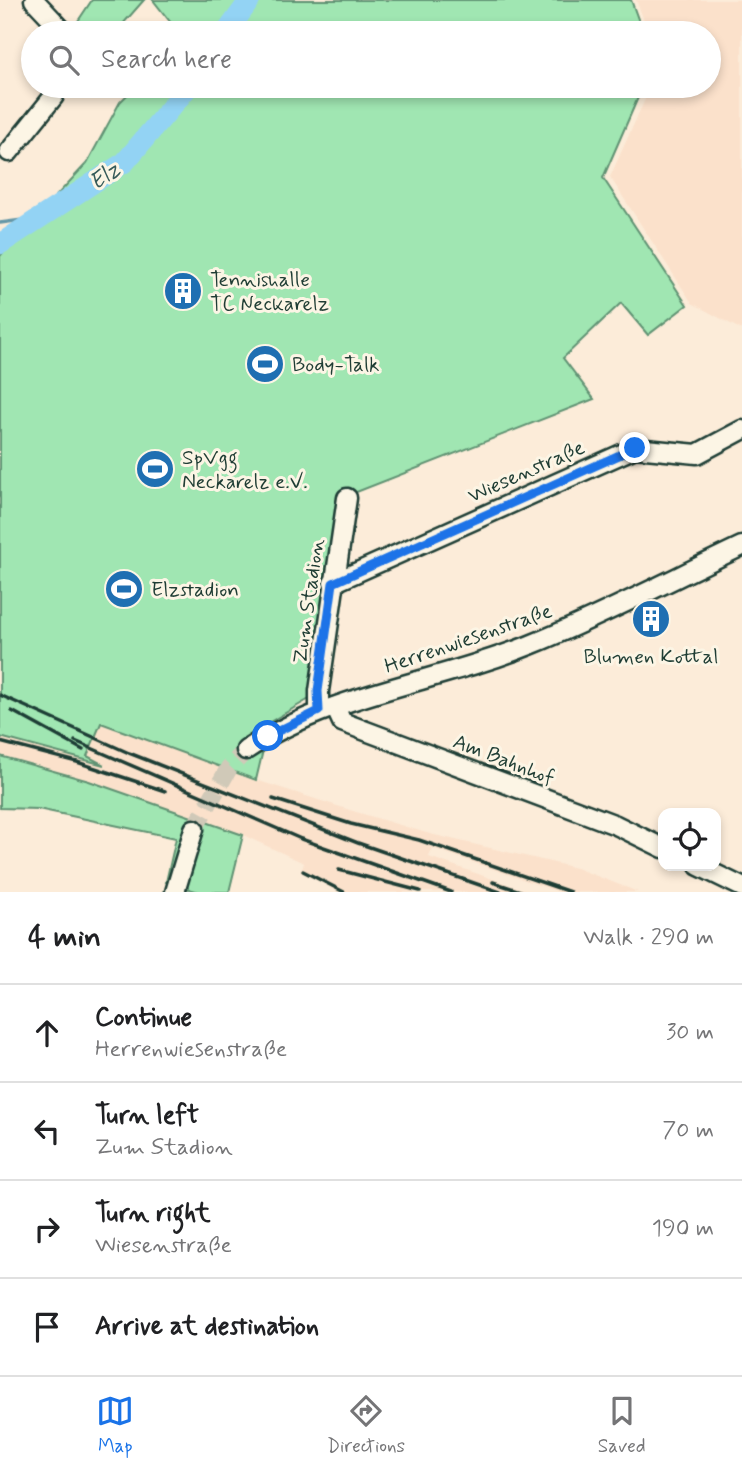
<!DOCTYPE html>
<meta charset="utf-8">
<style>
:root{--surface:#fff;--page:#f6f6f6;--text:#202124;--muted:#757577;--line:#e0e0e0;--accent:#1a73e8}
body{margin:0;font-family:Mynerve,sans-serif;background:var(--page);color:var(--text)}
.controls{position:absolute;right:21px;bottom:21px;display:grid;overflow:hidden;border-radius:14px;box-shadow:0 4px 10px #0003}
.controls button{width:63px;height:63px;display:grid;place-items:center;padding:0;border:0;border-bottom:2px solid var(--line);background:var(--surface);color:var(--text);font:35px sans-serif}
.stop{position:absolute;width:21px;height:21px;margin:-16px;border:5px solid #1a73e8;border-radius:50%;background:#fff}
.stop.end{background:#1a73e8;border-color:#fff;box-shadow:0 2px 7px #0008}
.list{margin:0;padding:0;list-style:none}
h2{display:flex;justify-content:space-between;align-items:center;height:91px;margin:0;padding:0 28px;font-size:30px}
h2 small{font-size:23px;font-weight:400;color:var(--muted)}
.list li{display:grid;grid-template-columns:46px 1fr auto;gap:21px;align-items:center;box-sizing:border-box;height:98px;padding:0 28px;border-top:2px solid var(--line)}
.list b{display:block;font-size:26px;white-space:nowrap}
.list p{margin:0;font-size:23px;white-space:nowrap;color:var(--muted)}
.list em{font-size:23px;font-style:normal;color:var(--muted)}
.icon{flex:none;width:38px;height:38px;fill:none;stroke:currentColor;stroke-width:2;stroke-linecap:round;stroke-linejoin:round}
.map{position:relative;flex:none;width:742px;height:892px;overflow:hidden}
.search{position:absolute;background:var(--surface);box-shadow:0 4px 10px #0003;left:21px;right:21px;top:21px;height:77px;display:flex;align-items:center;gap:18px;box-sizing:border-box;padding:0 24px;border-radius:38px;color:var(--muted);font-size:26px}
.sheet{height:483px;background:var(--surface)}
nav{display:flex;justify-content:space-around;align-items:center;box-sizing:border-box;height:98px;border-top:2px solid var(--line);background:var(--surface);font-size:19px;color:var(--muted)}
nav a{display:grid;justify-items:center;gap:4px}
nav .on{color:var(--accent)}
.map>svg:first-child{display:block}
.built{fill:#fbe1cb}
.green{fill:#a0e6b2;stroke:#609273;stroke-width:2}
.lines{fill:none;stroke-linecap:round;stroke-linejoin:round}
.stream{stroke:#6597a7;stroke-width:3.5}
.river{stroke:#93d3f4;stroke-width:21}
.minor-tunnel{stroke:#d0c9b8;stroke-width:18;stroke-dasharray:18 9;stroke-linecap:butt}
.minor-casing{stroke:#1f3d34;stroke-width:23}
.minor{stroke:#fcf5e5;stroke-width:18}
.rail{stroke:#1f3d34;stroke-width:3.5}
.route{stroke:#1a73e8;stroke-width:9}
.labels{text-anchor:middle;stroke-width:6;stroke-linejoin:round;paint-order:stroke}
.poi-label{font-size:21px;fill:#1f3d34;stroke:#fcf5e5;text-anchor:start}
.street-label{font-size:21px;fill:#1f3d34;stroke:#fcf5e5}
.water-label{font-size:23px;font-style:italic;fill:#365b5a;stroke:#fcf5e5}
</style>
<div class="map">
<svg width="742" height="892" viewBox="0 0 742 892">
<rect width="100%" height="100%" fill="#fcecd9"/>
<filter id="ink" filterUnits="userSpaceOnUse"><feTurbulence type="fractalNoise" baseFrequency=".0143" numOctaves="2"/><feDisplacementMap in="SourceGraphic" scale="14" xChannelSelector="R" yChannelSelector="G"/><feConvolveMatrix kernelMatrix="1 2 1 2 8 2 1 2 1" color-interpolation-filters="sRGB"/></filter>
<g filter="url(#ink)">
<!-- built -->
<g class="built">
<polygon points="636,0 742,0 742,330 692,303 610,177 651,86 709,86 709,33 649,33"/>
<polygon points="101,723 256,780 353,811 430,834 576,868 638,892 559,892 432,848 429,857 530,892 339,892 301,872 304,863 243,835 89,781 0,756 0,737 98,763 87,756"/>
</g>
<!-- green -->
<g class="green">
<polygon points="92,0 144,0 115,33 70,33"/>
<polygon points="153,0 631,0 643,33 179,33"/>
<polygon points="136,86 643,86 603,178 687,305 648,335 621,303 563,358 594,399 341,498 311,698 258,729 264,746 256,780 101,723 87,756 104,765 0,737 0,256 87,163 120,102"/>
<polygon points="0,756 89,781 243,835 229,892 199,892 166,882 176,838 38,809 0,808"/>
</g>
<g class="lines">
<!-- stream -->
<polyline class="stream" points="0,223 38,218"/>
<!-- river -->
<g class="river">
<polyline points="226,33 250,0"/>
<polyline points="0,244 125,162 189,86"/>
</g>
<!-- minor-tunnel -->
<polyline class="minor-tunnel" points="194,829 229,768 246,750"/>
<defs>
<g id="minor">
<polyline points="34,0 65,33"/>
<polyline points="9,152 54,96 57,86"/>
<polyline points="333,583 635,448 697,454 742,430"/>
<polyline points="335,707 342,722 616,825 663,848"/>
<polyline points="319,711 319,691 347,498"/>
<path d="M246,750C331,693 436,683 530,645C602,616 672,579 742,546"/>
<polyline points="699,866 742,887"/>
<polyline points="175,892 194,829"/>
</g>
</defs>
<!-- minor casing -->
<use href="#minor" class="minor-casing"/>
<!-- minor -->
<use href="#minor" class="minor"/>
<!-- rail -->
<g class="rail">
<polyline points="0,695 129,753 358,843 500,892"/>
<polyline points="12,711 83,750"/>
<polyline points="75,741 301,839 451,892"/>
<polyline points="0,742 77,762 165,791"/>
<polyline points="273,799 351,824 419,840 570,892"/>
<polyline points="339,870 420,891"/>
<polyline points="303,871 344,892"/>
<polyline points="493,882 523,892"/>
</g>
</g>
</g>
<g class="lines" filter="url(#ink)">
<!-- route -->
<polyline class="route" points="268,736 319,711 318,691 333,583 635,448"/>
</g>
<!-- icons -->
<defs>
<symbol id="building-disc" viewBox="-11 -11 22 22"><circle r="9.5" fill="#1f6fb2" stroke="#fcf5e5"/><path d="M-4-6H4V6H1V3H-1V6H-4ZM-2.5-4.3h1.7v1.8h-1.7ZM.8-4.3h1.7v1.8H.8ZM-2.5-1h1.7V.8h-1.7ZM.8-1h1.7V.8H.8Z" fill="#fff"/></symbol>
<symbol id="stadium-disc" viewBox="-11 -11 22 22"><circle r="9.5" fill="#1f6fb2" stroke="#fcf5e5"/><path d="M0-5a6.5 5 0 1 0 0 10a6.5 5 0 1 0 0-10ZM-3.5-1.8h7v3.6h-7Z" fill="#fff"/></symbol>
</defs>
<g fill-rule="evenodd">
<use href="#building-disc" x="161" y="269" width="44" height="44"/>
<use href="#stadium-disc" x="243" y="342" width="44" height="44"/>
<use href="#stadium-disc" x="133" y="447" width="44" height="44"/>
<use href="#stadium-disc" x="102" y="567" width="44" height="44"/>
<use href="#building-disc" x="629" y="597" width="44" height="44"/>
</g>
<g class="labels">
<!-- poi labels -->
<g class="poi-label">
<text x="210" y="286">Tennishalle<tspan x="210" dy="24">TC Neckarelz</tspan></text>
<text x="292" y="371">Body-Talk</text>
<text x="182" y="464">SpVgg<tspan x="182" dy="24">Neckarelz e.V.</tspan></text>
<text x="151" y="596">Elzstadion</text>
<text x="651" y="663" text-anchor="middle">Blumen Kottal</text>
</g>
<!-- street labels -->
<g class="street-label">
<text transform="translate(526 471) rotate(-24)" y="7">Wiesenstraße</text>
<text transform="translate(308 601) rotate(-82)" y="7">Zum Stadion</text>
<text transform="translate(468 638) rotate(-19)" y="7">Herrenwiesenstraße</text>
<text transform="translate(504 759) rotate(21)" y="7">Am Bahnhof</text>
</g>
<!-- water labels -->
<g class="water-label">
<text transform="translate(104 175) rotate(-34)" y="8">Elz</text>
</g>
</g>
</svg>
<div class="controls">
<button><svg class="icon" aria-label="locate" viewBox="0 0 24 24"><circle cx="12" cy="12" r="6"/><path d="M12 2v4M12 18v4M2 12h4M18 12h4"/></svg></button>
</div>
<div class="stop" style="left:268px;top:736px"></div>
<div class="stop end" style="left:635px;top:448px"></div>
<div class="search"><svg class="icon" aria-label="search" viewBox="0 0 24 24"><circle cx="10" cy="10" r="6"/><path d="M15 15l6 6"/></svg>Search here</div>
</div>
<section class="sheet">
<h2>4 min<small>Walk · 290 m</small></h2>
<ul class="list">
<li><svg class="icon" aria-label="ahead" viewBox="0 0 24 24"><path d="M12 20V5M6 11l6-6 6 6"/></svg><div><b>Continue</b><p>Herrenwiesenstraße</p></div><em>30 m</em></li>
<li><svg class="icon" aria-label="left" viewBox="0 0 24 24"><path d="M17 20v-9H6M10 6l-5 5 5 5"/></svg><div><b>Turn left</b><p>Zum Stadion</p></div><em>70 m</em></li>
<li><svg class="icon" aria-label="right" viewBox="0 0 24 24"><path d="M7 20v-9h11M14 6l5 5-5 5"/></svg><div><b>Turn right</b><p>Wiesenstraße</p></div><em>190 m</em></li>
<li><svg class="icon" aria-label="arrive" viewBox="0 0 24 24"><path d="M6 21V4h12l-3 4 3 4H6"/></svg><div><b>Arrive at destination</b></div></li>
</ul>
</section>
<nav>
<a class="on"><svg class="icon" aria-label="map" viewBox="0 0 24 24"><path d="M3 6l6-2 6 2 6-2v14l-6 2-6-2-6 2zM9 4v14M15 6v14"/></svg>Map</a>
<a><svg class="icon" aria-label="directions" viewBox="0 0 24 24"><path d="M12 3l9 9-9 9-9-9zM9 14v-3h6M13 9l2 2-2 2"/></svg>Directions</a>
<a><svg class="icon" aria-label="saved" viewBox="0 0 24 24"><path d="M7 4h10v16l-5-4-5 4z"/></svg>Saved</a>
</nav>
